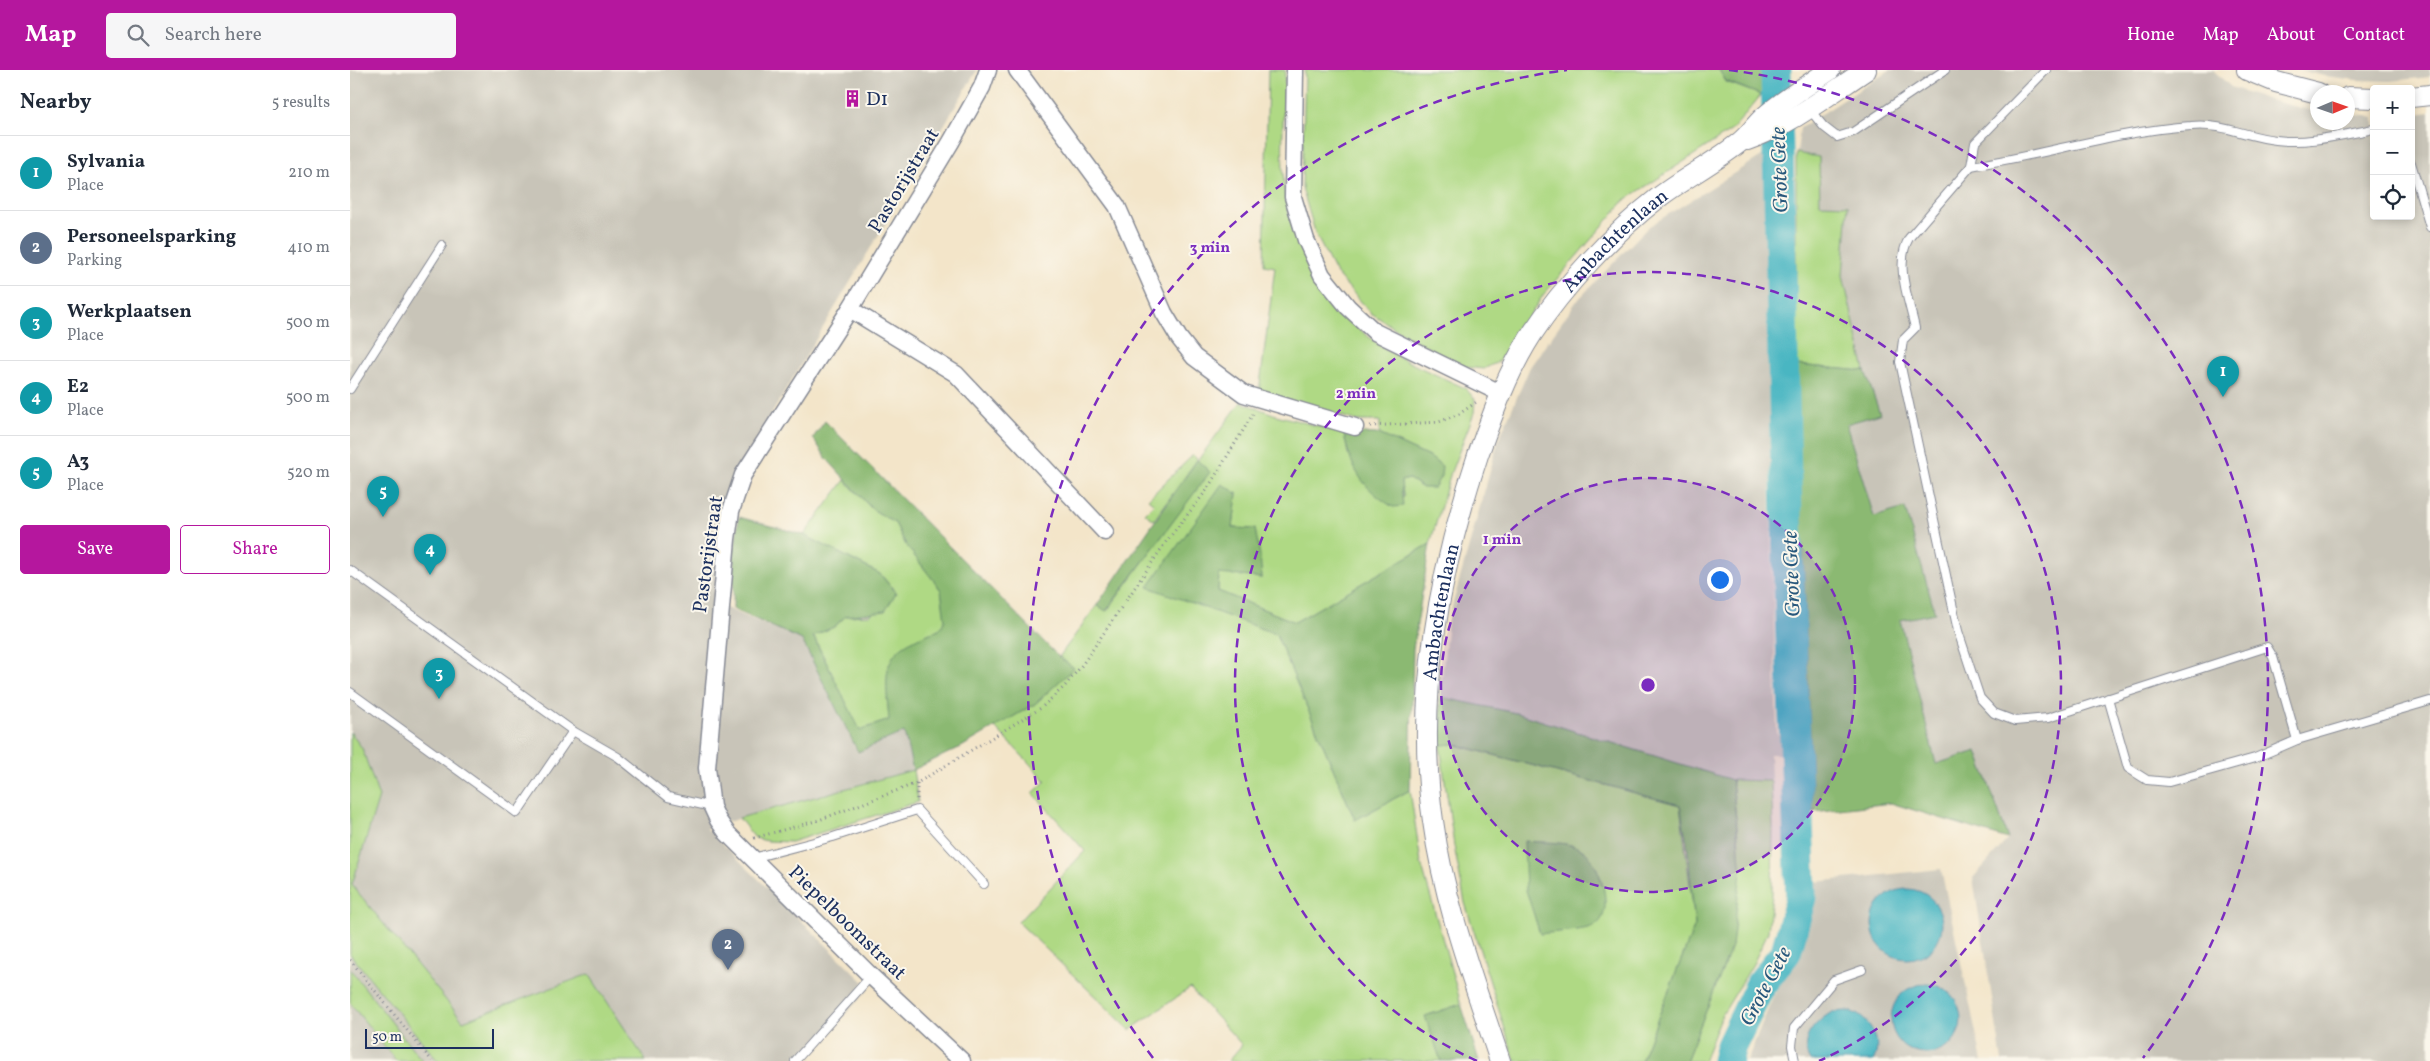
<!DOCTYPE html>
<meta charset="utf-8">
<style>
:root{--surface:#fff;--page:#f6f6f7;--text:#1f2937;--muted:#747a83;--line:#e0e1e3;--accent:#b5179e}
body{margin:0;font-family:Vollkorn,serif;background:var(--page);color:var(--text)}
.controls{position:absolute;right:15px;top:15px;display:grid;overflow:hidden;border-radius:5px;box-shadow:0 2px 8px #0003}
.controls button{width:45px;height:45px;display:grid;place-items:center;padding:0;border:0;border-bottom:1px solid var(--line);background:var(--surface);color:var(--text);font:25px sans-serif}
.compass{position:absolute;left:1960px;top:15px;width:45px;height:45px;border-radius:50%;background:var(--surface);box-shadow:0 2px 8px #0003;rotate:88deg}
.scale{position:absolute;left:15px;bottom:12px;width:129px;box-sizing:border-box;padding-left:5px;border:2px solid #1b2f5e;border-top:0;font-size:14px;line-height:18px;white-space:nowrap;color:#1b2f5e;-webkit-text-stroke:4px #fbf7ec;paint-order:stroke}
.you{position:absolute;left:1369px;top:509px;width:18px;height:18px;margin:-12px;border:4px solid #fff;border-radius:50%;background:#1a73e8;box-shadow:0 0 0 8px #1a73e833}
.badge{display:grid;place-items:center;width:32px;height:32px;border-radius:50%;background:var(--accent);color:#fff;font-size:16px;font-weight:700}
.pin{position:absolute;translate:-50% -41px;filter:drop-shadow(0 1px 2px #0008)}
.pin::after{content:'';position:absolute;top:26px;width:18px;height:15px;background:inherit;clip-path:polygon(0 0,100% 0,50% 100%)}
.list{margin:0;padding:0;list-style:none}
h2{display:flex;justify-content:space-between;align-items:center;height:65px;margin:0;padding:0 20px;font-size:21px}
h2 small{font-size:16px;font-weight:400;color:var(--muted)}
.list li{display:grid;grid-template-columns:32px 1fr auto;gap:15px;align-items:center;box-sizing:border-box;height:75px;padding:0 20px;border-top:1px solid var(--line)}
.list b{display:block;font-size:19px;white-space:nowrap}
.list p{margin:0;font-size:16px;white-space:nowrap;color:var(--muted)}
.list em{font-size:16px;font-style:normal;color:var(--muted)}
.actions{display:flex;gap:10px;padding:15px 20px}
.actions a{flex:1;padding:11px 0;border:1px solid var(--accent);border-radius:5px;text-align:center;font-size:18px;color:var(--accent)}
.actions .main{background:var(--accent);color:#fff}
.icon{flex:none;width:28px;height:28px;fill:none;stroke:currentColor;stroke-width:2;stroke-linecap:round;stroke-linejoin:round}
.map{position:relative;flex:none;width:2080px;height:991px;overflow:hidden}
header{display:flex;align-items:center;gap:30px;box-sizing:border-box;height:70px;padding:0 25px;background:var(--accent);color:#fff}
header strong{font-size:24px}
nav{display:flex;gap:28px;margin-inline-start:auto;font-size:18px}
.search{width:350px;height:45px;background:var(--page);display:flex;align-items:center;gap:12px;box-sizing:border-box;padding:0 18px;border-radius:5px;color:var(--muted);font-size:19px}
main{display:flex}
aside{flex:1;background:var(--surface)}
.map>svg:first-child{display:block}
.industrial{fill:#c8c4b8}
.green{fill:#afd984;stroke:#658471}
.forest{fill:#8bb972;stroke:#537468}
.water{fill:#48b6c2;stroke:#327290}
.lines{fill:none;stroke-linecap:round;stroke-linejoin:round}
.river{stroke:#48b6c2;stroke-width:31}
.service-casing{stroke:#878a94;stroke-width:10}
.minor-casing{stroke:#878a94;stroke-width:19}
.tertiary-casing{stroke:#878a94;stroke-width:22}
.path{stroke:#878a94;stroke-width:3;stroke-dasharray:1 4;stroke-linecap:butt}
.service{stroke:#fff;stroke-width:8}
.minor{stroke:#fff;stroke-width:16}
.tertiary{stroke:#fff;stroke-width:20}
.ring{fill:none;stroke:#7b2cbf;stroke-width:2.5;stroke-dasharray:9 6}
.labels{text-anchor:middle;stroke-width:4;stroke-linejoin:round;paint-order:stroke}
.poi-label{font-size:20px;fill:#1b2f5e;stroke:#fbf7ec;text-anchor:start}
.street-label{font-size:20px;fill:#1b2f5e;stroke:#fbf7ec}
.water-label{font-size:21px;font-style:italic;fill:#28587c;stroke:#fbf7ec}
.centre{fill:#7b2cbf;stroke:#fbf7ec;stroke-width:2.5}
.ring-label{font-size:15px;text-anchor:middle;font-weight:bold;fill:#7b2cbf;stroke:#fbf7ec;stroke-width:4;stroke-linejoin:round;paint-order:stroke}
</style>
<header>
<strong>Map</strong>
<div class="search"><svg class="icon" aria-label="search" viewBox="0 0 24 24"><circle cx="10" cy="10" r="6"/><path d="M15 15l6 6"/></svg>Search here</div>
<nav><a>Home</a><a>Map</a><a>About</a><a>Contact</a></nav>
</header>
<main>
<aside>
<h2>Nearby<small>5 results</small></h2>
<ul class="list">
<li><span class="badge" style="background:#0f9aa8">1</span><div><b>Sylvania</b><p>Place</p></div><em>210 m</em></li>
<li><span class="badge" style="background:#5c6f8a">2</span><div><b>Personeelsparking</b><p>Parking</p></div><em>410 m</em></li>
<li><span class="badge" style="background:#0f9aa8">3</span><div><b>Werkplaatsen</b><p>Place</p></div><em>500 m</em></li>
<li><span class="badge" style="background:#0f9aa8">4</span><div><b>E2</b><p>Place</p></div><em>500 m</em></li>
<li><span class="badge" style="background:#0f9aa8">5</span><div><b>A3</b><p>Place</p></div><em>520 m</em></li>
</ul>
<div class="actions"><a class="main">Save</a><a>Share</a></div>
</aside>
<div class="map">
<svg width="2080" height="991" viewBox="0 0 2080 991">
<rect width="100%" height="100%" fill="#fbf7ec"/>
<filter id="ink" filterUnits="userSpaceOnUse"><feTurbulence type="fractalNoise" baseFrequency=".02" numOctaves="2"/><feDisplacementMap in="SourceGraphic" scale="10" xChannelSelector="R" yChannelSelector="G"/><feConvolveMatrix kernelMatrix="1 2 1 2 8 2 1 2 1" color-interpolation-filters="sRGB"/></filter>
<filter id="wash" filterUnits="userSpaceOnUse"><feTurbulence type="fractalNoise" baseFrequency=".0096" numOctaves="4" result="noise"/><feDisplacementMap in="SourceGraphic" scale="20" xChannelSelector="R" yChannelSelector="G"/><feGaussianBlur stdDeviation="1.12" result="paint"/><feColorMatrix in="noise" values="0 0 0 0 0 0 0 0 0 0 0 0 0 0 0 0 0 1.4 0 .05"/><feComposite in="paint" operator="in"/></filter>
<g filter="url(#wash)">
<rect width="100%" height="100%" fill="#f3e5c9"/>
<!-- industrial -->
<g class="industrial">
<polygon points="0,0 627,0 386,403 372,440 364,533 452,570 507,682 554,662 563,700 356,758 520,918 451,991 296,991 238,904 113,951 2,815 29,727 12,678 0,662"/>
<polygon points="1540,0 1863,0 1881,17 1919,30 1967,42 1968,52 1998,52 1998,44 2024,47 2024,146 2061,146 2061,45 2080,42 2080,991 1652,991 1623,808 1658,769 1586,695 1550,550 1585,542 1555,438 1524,447 1496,353 1529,344 1515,301 1493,206 1498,135 1470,134 1469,87 1447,83 1450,58"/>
<polygon points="1949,0 2080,0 2080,7 2040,11 2006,10 1974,6"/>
<polygon points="1415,84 1421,470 1427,664 1436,664 1437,684 1420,684 1421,711 1382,710 1166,643 1090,627 1098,551 1149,369 1180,297 1226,232 1298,157"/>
<polygon points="1591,799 1632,991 1397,991 1423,927 1456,865 1465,812"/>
<polygon points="0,884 88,991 73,991 66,983 0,899"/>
<polygon points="0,933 46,991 0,991"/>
</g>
<!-- green -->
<g class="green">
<path d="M918,0H935C934,41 930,85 935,125C943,182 979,237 1024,271C1051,291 1085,304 1115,318L1125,329L1124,343L1101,402L1080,474L945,552L868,521L869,503L912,508L905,459L883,458L887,423L799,516L926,564L1005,750L1060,720L1071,793L1111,934L1076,946L1091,991H878L892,975L840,918L780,960L668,852L735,781L683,723L696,711L645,657L685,634L723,598L709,587L747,535L757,541L859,402L847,390L804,450L795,443L804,434L798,429L843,385L848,390L891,332L926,345L994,363L998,384L1054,427L1050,411L1059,409L1073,418L1081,388L1029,364L1030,351H1008L909,322L925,197L914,195Z"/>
<polygon points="955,0 1369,0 1376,12 1411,25 1382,60 1275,130 1194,224 1149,291 1134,299 1115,297 1057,266 1021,243 985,202 966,165 952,118"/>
<polygon points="1446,83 1469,87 1470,134 1498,135 1493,206 1515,301 1446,295"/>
<polygon points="495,410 522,439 545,453 556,475 591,520 596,549 589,560 573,566 537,629 540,650 509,660 463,565 484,557 496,546 520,545 546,522 530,504 454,465"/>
<polygon points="0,662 12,678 29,727 2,815 113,951 239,904 296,991 88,991 0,884"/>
<polygon points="1103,674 1330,735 1345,855 1291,991 1165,991 1115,833 1104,776 1090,675"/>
<polygon points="563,700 568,732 441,772 417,771 405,768 389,748"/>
<polygon points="1382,710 1421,711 1423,756 1422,825 1418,862 1403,894 1371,947 1354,991 1336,991 1382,876 1389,776"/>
<polygon points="0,899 66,983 73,991 46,991 0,933"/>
</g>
<!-- forest -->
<g class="forest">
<polygon points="1369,0 1426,0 1426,9 1411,25 1376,11"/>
<polygon points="1446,295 1515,301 1530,344 1496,354 1524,447 1555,438 1585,543 1550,550 1586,694 1627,681 1658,769 1541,733 1463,742"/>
<path d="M475,351L709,587L724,598L685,634L613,676L563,700L554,662L508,682L452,570L383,539L384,483L389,447L454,465L530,504L546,523L535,541L496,546L484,557L463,566L510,660L539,650C534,593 532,579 589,560L595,550L591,520L556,475L545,453L522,439L477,389L463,368Z"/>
<path d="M994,363L1029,364L1081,388L1092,396L1091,406L1084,418H1073L1059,409L1051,411L1053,436L1043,437C1012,418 1000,398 994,363Z"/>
<polygon points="847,390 860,402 756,541 747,535"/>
<polygon points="872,414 887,423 883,458 905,459 910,485 912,508 869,504 868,521 945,552 1080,474 1063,579 1060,720 1005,750 926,564 798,517"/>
<polygon points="1090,627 1166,643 1382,710 1391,802 1382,876 1336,991 1291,991 1345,855 1337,775 1330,735 1103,674 1090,675"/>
<path d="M1174,771C1191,773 1220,770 1234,781C1250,793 1267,845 1244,856C1233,861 1203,862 1190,864L1176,820Z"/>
<polygon points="1111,934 1129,991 1091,991 1075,946"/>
</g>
<!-- water -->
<g class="water">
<circle cx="1557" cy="854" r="35"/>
<circle cx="1576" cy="949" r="35"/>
<path d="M1482,942C1488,942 1496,940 1502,942C1520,949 1534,972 1523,991H1460C1447,970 1465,952 1482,942Z"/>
</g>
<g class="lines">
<!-- river -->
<polyline class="river" points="1377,991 1381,976 1411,914 1436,882 1451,827 1438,489 1426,0"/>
</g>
</g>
<g filter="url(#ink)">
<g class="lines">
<defs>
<g id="service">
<path d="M1696,0L1625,73L1621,96L1559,168C1544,194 1559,230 1565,258L1553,270L1550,292L1608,561L1630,628L1644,643L1665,651L1698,648L1917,577L1923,587L1947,670"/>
<polyline points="1460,40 1474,57 1487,67 1503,62 1595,0"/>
<polyline points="2061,93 2080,157"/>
<path d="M1621,96C1695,85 1766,61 1841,56C1874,53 1896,67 1926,70C1958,74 1992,65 2024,59"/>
<polyline points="0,319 92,175"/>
<polyline points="0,500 223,661 268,687 318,727 362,737"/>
<polyline points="0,622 167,743 223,661"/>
<polyline points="1758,628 1778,698 1797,710 1819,712 1905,688 1947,670 2080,631"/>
<polyline points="403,788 483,767 567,740 634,814"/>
<polyline points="445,991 521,906"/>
<polyline points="1445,991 1442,976 1444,958 1484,910 1512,900"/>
</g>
<g id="minor">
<polyline points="667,0 767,136 814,243 829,268 844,287 894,324 1005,357"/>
<polyline points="945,0 943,127 956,170 972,205 998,237 1025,262 1150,323"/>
<polyline points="500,239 606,304 755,462"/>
<polyline points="612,991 521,906 377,763 368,750 362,737 357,698 377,469 381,441 393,405 500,239 601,72 632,17 638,0"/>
</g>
<g id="tertiary">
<polyline points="1897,0 1926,12 1968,23"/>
<polyline points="1998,27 2024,28"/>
<polyline points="2061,27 2080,25"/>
<path d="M1397,70C1440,55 1478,25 1516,0"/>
<path id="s1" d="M1150,991C1124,912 1094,833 1083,751C1065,627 1089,502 1128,385C1143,343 1158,301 1182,264C1213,217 1264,162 1308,128C1334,108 1364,93 1390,72C1399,65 1405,55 1414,47C1434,29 1458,15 1480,0"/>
</g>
</defs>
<!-- service casing -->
<use href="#service" class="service-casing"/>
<!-- minor casing -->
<use href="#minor" class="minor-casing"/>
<!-- tertiary casing -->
<use href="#tertiary" class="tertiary-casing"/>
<!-- path -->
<g class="path">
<polyline points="1020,356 1089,352 1109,344 1128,331"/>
<polyline points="567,713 567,730"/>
<polyline points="404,768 469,750 567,713 691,638 715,616 732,595 816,472 856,421 903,344"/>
<polyline points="0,890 82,991"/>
</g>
<!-- service -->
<use href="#service" class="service"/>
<!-- minor -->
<use href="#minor" class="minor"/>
<!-- tertiary -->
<use href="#tertiary" class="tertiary"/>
</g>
</g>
<!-- distance rings -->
<circle cx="1298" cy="615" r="207" fill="#7b2cbf" fill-opacity=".12"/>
<g class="ring">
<circle cx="1298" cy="615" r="207"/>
<path d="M1127 991A413 413 0 1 1 1469 991"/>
<path d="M803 988A620 620 0 0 1 1217 0M1379 0A620 620 0 0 1 1793 988"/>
</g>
<!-- icons -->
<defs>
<symbol id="building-bare" viewBox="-9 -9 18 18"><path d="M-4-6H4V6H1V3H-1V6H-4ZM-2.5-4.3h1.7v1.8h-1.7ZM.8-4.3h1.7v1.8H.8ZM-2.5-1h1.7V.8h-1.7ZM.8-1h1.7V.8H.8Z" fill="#b5179e" stroke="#fbf7ec" stroke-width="2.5" paint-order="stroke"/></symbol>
</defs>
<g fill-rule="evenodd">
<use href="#building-bare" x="490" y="16" width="25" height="25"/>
</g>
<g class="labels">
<!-- poi labels -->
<g class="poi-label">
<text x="516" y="35">D1</text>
</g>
<!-- street labels -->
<g class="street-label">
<text transform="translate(553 110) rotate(-59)" y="7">Pastorijstraat</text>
<text dy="7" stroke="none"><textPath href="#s1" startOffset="880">Ambachtenlaan</textPath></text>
<text transform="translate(357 484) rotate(-82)" y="7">Pastorijstraat</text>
<text dy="7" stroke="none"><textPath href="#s1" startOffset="460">Ambachtenlaan</textPath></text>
<text transform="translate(498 852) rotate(44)" y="7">Piepelboomstraat</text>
</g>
<!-- water labels -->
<g class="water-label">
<text transform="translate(1429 100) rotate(-92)" y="7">Grote Gete</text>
<text transform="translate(1441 504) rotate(-92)" y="7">Grote Gete</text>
<text transform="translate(1415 916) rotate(-62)" y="7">Grote Gete</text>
</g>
</g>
<circle cx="1298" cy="615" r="8" class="centre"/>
<g class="ring-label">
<text x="860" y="182">3 min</text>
<text x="1006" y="328">2 min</text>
<text x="1152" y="474">1 min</text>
</g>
</svg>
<div class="controls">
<button>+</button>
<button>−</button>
<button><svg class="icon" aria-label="locate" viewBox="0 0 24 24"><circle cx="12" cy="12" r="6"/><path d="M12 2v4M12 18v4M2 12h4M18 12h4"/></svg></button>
</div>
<svg class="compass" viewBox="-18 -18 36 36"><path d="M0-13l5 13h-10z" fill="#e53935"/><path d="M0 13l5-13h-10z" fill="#747a83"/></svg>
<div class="scale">50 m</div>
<div class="you"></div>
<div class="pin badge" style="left:1873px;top:327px;background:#0f9aa8">1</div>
<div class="pin badge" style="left:378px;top:900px;background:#5c6f8a">2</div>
<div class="pin badge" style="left:89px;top:629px;background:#0f9aa8">3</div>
<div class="pin badge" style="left:80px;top:505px;background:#0f9aa8">4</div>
<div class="pin badge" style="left:33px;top:447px;background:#0f9aa8">5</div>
</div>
</main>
